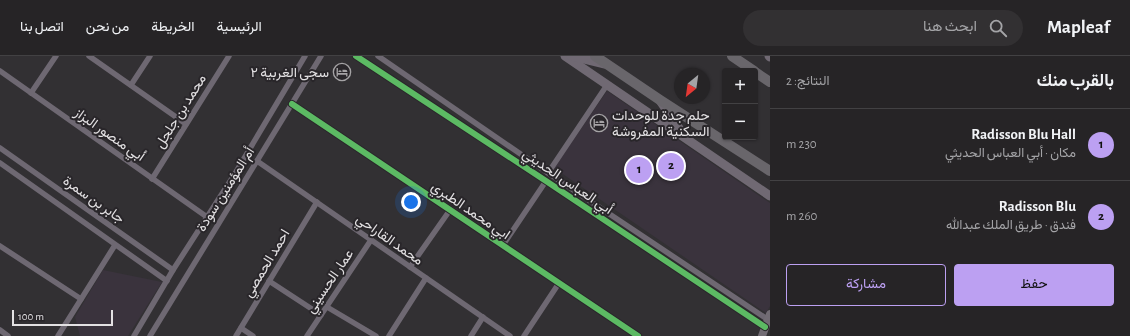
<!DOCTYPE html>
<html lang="ar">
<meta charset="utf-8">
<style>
:root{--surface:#262426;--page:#323032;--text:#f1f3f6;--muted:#a4a4a7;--line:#424143;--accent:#bca0f2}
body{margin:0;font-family:"Alegreya Sans",Vazirmatn,sans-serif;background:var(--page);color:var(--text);direction:rtl}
.controls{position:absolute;right:12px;top:12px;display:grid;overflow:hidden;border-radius:4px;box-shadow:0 1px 3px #0004}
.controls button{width:36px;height:36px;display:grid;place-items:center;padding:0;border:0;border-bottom:1px solid var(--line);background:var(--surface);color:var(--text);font:20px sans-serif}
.compass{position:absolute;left:674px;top:12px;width:36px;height:36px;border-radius:50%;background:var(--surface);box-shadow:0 1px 3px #0004;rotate:209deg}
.scale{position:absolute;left:12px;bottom:10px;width:101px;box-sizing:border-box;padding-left:4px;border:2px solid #e3e1e3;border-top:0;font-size:11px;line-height:14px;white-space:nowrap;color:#e3e1e3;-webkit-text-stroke:3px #29262a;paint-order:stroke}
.you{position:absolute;left:411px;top:146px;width:14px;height:14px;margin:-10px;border:3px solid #fff;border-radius:50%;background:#1a73e8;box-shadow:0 0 0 6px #1a73e833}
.badge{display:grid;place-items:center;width:26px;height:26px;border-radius:50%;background:var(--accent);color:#111;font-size:13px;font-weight:700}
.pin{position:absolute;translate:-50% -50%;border:2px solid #fff;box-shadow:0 1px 4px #0006}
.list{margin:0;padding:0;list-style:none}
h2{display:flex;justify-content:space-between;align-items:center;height:52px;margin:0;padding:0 16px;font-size:17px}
h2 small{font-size:13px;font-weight:400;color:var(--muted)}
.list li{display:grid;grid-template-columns:26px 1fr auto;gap:12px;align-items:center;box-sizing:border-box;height:72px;padding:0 16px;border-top:1px solid var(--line)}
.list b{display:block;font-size:15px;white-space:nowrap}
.list p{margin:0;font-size:13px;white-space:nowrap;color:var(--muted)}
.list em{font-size:13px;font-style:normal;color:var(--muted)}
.actions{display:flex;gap:8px;padding:12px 16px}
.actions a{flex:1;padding:9px 0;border:1px solid var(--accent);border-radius:4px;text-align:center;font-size:14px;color:var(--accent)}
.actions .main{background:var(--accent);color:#111}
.icon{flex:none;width:22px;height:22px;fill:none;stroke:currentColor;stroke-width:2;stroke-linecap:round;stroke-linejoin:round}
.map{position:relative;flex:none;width:770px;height:280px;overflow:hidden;direction:ltr}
header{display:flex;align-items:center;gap:24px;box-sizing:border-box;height:56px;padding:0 20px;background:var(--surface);border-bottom:1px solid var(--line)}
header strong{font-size:19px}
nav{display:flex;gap:22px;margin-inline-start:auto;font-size:14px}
.search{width:280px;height:36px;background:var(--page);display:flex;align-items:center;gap:10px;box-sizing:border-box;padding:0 14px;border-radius:22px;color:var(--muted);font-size:15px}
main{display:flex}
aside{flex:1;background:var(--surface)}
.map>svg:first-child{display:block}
.built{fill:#3a333d}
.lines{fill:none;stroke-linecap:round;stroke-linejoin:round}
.street{stroke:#6e6872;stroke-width:5.5}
.secondary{stroke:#726c74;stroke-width:8}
.primary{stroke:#706973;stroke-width:9}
.highway{stroke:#69666b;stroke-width:10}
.cycleway-casing{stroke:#29262a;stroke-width:8}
.cycleway{stroke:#5cba63;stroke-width:6}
.labels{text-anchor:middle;stroke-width:4;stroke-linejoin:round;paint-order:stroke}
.poi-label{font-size:14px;fill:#e3e1e3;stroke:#29262a;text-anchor:end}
.street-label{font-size:14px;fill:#e3e1e3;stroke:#29262a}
</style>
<header>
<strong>Mapleaf</strong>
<div class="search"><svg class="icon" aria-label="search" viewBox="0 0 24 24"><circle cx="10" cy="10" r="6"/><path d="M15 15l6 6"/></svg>ابحث هنا</div>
<nav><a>الرئيسية</a><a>الخريطة</a><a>من نحن</a><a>اتصل بنا</a></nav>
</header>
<main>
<aside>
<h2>بالقرب منك<small>النتائج: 2</small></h2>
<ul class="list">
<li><span class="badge">1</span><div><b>Radisson Blu Hall</b><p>مكان · أبي العباس الحديثي</p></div><em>230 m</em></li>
<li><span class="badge">2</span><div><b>Radisson Blu</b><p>فندق · طريق الملك عبدالله</p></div><em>260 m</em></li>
</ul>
<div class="actions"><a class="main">حفظ</a><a>مشاركة</a></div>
</aside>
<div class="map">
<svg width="770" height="280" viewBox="0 0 770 280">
<rect width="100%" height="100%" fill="#323033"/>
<!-- built -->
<g class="built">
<polygon points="607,35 770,147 770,250 766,257 554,112"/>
<polygon points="103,214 162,226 128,280 80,280 75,261"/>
</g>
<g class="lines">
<!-- street -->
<g class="street">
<polyline points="89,0 186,68"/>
<polyline points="356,0 546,125 765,271"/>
<polyline points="378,0 551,119 767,263"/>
<polyline points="0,15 207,161"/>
<polyline points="131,29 150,0"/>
<polyline points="31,37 56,0"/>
<polyline points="292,48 638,280"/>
<polyline points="0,92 173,214"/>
<polyline points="257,105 510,280"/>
<polyline points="0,107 167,225"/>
<polyline points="548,117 607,29"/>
<polyline points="152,123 229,0"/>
<polyline points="503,189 546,125"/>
<polyline points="0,190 81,243"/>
<polyline points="410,211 450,154"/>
<polyline points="269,225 321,259"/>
<polyline points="327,251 376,280"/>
<polyline points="241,272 253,280"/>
<polyline points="0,274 8,280"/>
<polyline points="58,280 115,189"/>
<polyline points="134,280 173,214 236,116 305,0"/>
<polyline points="150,280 321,0"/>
<polyline points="236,280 317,146"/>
<polyline points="307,280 371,184"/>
<polyline points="389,280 426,222"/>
<polyline points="471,280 483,261"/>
<polyline points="524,280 559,227"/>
</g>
<!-- secondary -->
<polyline class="secondary" points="762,280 770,258"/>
<!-- primary -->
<g class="primary">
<polyline points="565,0 770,140"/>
<polyline points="571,0 604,8"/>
<polyline points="769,0 770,1"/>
<polyline points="661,46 683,78"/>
</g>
<!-- highway -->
<g class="highway">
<polyline points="595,0 660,44 770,115"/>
<polyline points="732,0 754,15"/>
<polyline points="755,16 770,26"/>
</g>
<defs>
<g id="cycleway">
<polyline points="356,0 546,125 765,271"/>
<polyline points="292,48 638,280"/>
</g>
</defs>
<!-- cycleway casing -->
<use href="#cycleway" class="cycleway-casing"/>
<!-- cycleway -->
<use href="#cycleway" class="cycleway"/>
</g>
<!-- icons -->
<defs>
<symbol id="hotel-ring" viewBox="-11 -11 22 22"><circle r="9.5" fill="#29262a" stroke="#a5a3a5" stroke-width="1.5"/><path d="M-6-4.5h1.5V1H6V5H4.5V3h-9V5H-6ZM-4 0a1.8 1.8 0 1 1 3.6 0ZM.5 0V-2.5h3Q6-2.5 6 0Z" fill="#a5a3a5"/></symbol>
</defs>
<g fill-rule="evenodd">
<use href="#hotel-ring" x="332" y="6" width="20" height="20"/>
<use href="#hotel-ring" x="589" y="57" width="20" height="20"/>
</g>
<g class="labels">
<!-- poi labels -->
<g class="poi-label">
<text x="329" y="21">سجى الغربية ٢</text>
<text x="612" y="64" text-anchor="start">حلم جدة للوحدات<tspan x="612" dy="16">السكنية المفروشة</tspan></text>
</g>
<!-- street labels -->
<g class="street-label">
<text transform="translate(180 55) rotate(-58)" y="5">محمد بن جلجل</text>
<text transform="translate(110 78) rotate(35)" y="5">أبي منصور البزاز</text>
<text transform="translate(568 125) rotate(34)" y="5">أبي العباس الحديثي</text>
<text transform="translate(225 133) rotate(-58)" y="5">أم المؤمنين سودة</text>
<text transform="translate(94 143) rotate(35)" y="5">جابر بن سمرة</text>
<text transform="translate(471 154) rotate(34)" y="5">ابي محمد الطبري</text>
<text transform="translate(390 183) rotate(35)" y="5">محمد القاراحي</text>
<text transform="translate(266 207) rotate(-59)" y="5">احمد الحمصي</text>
<text transform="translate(329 225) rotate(-56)" y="5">عمار الحسيني</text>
</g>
</g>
</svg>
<div class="controls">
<button>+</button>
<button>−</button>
</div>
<svg class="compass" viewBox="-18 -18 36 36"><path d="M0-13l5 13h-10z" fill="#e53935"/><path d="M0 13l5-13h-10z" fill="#a4a4a7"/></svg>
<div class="scale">100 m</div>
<div class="you"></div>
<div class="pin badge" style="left:639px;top:114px">1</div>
<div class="pin badge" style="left:671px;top:110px">2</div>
</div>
</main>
